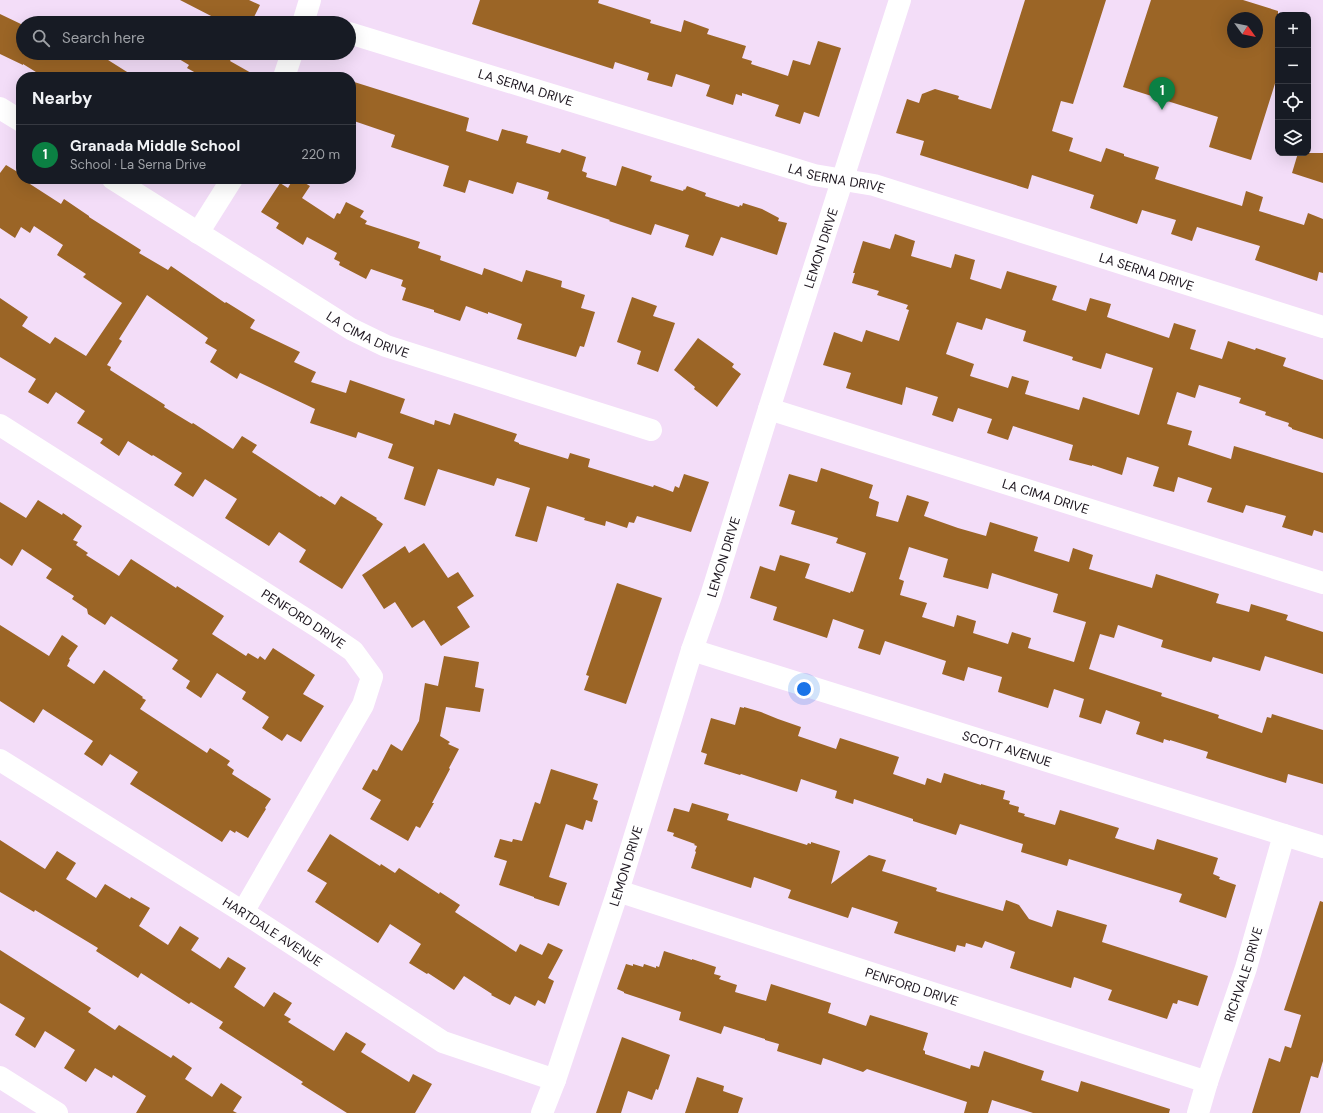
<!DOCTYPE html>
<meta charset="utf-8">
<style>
:root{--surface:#171b24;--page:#20242c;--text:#f1f3f6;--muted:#9ea1a6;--line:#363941;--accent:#0b8043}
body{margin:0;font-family:"DM Sans",sans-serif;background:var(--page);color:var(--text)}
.controls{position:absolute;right:12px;top:12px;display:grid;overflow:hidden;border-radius:8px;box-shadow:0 4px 16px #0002}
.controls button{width:36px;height:36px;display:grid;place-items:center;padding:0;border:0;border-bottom:1px solid var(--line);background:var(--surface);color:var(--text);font:20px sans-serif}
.compass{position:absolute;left:1227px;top:12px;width:36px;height:36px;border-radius:50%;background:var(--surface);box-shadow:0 4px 16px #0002;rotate:123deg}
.you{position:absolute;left:804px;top:689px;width:14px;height:14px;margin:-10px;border:3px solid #fff;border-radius:50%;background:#1a73e8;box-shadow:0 0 0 6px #1a73e833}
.badge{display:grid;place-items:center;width:26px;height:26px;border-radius:50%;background:var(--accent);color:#fff;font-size:13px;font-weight:700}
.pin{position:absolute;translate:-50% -33px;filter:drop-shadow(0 1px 2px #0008)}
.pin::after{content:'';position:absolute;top:21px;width:14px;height:12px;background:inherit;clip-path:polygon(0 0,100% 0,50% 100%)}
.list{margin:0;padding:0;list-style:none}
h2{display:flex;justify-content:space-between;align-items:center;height:52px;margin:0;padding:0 16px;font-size:17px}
h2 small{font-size:13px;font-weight:400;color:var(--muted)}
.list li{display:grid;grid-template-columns:26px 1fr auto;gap:12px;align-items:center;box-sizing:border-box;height:60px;padding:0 16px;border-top:1px solid var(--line)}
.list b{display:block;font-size:15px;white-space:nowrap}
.list p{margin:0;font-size:13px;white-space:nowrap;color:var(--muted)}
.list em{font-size:13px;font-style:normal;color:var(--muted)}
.icon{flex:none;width:22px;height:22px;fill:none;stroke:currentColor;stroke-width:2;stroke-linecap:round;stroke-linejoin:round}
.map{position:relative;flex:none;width:1323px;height:1113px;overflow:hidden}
.search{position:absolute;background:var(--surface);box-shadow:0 4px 16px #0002;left:16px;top:16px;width:340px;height:44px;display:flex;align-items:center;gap:10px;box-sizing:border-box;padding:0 14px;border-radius:22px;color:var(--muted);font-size:15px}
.panel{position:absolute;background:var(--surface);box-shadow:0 4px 16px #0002;left:16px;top:72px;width:340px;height:112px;border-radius:16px}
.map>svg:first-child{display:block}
.building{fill:#9b6526;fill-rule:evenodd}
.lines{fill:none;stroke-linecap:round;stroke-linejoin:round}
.street{stroke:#fff;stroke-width:22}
.labels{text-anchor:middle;stroke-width:3.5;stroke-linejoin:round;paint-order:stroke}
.street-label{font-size:13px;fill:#1c151e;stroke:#fbeefe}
</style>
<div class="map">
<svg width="1323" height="1113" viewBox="0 0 1323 1113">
<rect width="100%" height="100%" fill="#f3ddf8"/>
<!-- building -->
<g class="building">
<polygon points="180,0 249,0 260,5 251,23 212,23 215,18"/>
<polygon points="480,0 599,0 598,3 651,20 650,23 681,32 684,20 709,29 707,34 746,46 742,58 752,61 751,64 788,76 793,60 810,65 818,41 841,48 819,117 804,112 800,124 775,116 779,105 742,93 742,96 736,94 733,105 706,96 710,85 676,74 672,87 647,80 649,73 615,62 613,69 472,24"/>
<polygon points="1025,0 1106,0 1073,104 1061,101 1052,131 1073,138 1069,151 1101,162 1106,148 1124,154 1124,156 1159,167 1155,179 1242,206 1246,191 1263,197 1259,211 1304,225 1308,213 1323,219 1323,273 1319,272 1317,281 1255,260 1260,246 1197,227 1192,241 1171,234 1176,220 1142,210 1137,224 1090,208 1094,195 1032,175 1028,189 920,155 924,141 896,133 907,99 919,103 922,94 935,89 959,96 958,99 991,109"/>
<path d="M1151,0H1243L1278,11V74L1251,160L1209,147L1218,117L1123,87ZM1233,18H1257V42H1233Z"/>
<polygon points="0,14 23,25 23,53 97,53 135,77 44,77 23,64 23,65 0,54"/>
<polygon points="169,53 229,53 233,56 230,61 258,77 203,77 187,68 189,65"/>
<polygon points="351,81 469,118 466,131 498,141 502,129 528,136 526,143 560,153 562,149 586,157 582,171 587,173 586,177 616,186 622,166 652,176 650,181 683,191 684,189 685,190 687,186 706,193 705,196 739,207 740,205 742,206 743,203 762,209 779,218 778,221 787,223 777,255 721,237 713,256 685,247 689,235 655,224 651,235 609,221 610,220 547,199 549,192 517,182 513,194 469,180 465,193 443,186 449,166 391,147 395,135 351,120"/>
<polygon points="1298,153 1323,153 1323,183 1292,173"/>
<polygon points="6,165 21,174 21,179 29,179 32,181 30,184 61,204 64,199 89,216 89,217 141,250 139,253 168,270 171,266 225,303 226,302 255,320 250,328 300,352 294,362 316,372 311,382 346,393 350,380 405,399 400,413 434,425 435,420 450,425 454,413 517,434 514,441 519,443 519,444 568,459 570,453 590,459 588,467 653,487 654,485 673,492 675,486 679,488 684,474 709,482 691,532 637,516 634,523 629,522 627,528 606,521 605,526 584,520 585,518 547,506 537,542 515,536 530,488 497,478 494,486 438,469 425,506 404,499 414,467 388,458 393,444 358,432 356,438 310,423 315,409 240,373 237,379 210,362 217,350 205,343 208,338 147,295 119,339 122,341 107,365 111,367 110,370 165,405 164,407 192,424 193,423 233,449 242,436 257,445 252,452 320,497 321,496 335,505 341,496 377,518 376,519 383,524 342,589 299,562 306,550 279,532 269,546 225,518 237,499 205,479 193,497 174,485 182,473 153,455 152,456 128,441 119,456 100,443 103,439 77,423 85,411 56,392 48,404 28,392 36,379 0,357 0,298 28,317 22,326 50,344 55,337 86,356 122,303 83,277 86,274 57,255 63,245 34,226 30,233 21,227 15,238 0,228 0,173"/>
<polygon points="293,179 298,179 310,186 302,198 334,219 337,213 340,214 346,202 364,211 360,217 367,221 365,224 420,242 418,248 441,256 440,260 482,275 484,268 522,282 526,270 562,281 561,287 585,295 581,308 595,312 584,347 580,346 576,357 517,339 522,324 488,312 488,314 466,306 460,321 434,312 434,310 402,300 406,288 401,286 403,280 371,269 366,279 339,265 340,262 334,259 337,253 307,237 303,245 276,228 279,223 261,212 280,183 288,188"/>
<path d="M895,234L915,241L911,256L951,268L955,254L975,260L970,279L1001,289L1007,271L1057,286L1052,300L1086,311L1090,298L1111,304L1107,317L1169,338L1174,323L1196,330L1190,349L1222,359L1228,341L1255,350L1256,348L1286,358L1283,366L1323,380V439L1292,429V428L1288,426L1289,423L1265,415L1266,412L1239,403L1241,398L1199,385L1195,398L1177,392L1167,424L1192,431L1188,445L1231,459L1234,446L1323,473V533L1314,530L1312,536L1282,527L1286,516L1246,505L1243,513L1207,502L1212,488L1178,477L1174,492L1153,486L1159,467L1127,457L1122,475L1092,465V466L1069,460L1073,445L1013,426L1008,440L987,433L992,419L958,408L953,422L932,415L938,397L906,387L902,405L846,388L851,373L823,365L834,332L862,342L866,330L899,341L909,310L906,309L908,305L877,295L879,291L852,283L855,273H853L863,241L890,249ZM986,318L1026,331L1023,341L1073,357L1072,360L1101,369L1106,353L1153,368L1139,415L1083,397L1079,410L1025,394L1029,381L1012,376L1008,388L970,376L974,364L946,354L957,322L982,330Z"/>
<polygon points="632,297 657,306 653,316 675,323 658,372 637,364 641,351 617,342"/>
<polygon points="698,338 734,364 732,367 741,374 717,407 694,389 695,387 674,370"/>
<path d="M821,468L873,485L869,498L879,502L876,516L898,522L907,495L929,502L924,516L958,528L986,536L990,522L1038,537L1034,551L1069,562L1073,548L1093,555L1089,569L1152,588L1156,574L1219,594L1216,603L1249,612L1251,604L1288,615L1286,620L1323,632V674L1265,656L1260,671L1213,657L1211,662L1161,647L1163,640L1118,625L1114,638L1100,634L1089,669L1162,693L1161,696L1219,715L1218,718L1262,733L1267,717L1271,718L1272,714L1323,730V784L1288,774L1286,783L1206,758L1208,752L1170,740V741L1164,739L1163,743L1136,734L1140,722L1106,710L1101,724L1079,717L1084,699L1054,689L1048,708L998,692L1002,677L968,667L964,681L942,674L946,661L885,641L880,655L858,648L864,630L833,619L827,638L773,620L777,607L750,598L760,566L775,571L780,555L810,564L805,578L850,593L851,591L853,592L866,553L836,543L838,538L791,524L795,511L779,506L789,474L817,482ZM909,547L948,559L943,577L988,589L992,573L1058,594L1053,612L1086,622L1074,662L1028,648L1031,638L1012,632L1008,644L973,633L976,621L957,615L954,627L922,617L927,603L900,595L904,581L899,579Z"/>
<polygon points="38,500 62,515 63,513 82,526 73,540 78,542 76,545 88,553 86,555 119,576 131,559 176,588 177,586 224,616 212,634 246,656 248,653 258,659 260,656 265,660 273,648 315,675 303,694 324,706 301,742 287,734 282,741 262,728 269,717 242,699 246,692 217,673 201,698 186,688 190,681 172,669 178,660 111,616 105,625 88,614 87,609 72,599 74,596 46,578 52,569 22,549 12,566 0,558 0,502 26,518"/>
<polygon points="424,543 448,578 458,572 474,596 457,607 470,627 441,646 424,620 412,628 395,602 384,609 362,575 405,546 409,553"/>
<polygon points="617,583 662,598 626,704 584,690 589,676 586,675"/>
<polygon points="0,625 49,656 62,635 78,646 69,659 70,660 67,666 94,684 104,670 143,697 142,698 146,700 140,709 207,753 210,748 230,761 227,765 234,770 232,774 271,799 265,808 266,809 248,838 236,831 235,833 230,830 222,842 130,784 138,772 110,754 102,766 84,754 93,741 46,711 43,709 34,723 0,701"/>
<polygon points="444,656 479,662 475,687 484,689 480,712 446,707 440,736 450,742 448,744 459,749 449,768 450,769 432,803 434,803 420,828 416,826 408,841 370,819 381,800 362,789 373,769 377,771 391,744 402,751 419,721 425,683 438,686"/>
<polygon points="740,707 744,708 744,707 761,712 778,719 801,727 798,736 836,749 840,738 899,757 893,774 925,785 927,778 941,783 944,773 981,785 981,784 1005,791 1003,799 1010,801 1009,804 1019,807 1018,812 1025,814 1024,816 1055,825 1060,810 1119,828 1115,838 1154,850 1157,839 1218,858 1213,874 1220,877 1219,879 1236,885 1226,918 1179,902 1182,894 1069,859 1067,866 1021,852 1023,844 960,824 956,835 913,821 913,819 854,799 853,804 835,798 837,791 801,779 797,792 741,774 740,775 704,764 707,754 701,752 711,718 735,725"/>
<polygon points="551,769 598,784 593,799 598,801 592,822 586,820 583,830 566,824 549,877 567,883 559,906 534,898 534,897 499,885 507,861 494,857 500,839 512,842 513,839 522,841 535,802 540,804"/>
<polygon points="692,803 729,814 727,820 807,845 808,843 811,844 811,842 840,851 831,884 869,855 886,860 882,871 937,888 936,891 1003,911 1006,900 1019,905 1029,919 1052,927 1057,910 1107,925 1102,942 1208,976 1198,1006 1178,1000 1177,1004 1173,1003 1167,1019 1108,1000 1112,990 1074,977 1071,988 1010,968 1015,952 985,941 982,948 966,943 965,947 957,945 955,952 894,933 898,922 852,907 848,918 788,898 791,890 754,877 751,888 691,868 696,852 695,851 697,846 694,845 695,844 673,836 674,833 667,831 674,808 689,812"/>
<polygon points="330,834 380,866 381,864 395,873 399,868 439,894 440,892 460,905 455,912 516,952 520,944 542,955 548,943 563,950 548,978 554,981 545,1004 538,1000 535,1006 515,996 510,1005 491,995 492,994 464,976 454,990 428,973 427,974 409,963 421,944 390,924 378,943 315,902 327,883 307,871"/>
<polygon points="0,840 45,869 57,851 76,863 66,879 96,898 105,884 130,899 131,897 150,908 139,926 168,945 180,926 199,938 191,950 220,969 228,957 246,968 234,987 264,1007 274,992 292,1003 284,1015 291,1019 288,1022 334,1051 346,1032 366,1044 361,1052 409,1082 413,1074 432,1084 415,1113 347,1113 301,1084 303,1082 219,1028 223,1022 191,1002 189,1004 141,973 138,978 96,951 98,948 35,910 34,912 0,892"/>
<polygon points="1320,901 1323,902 1323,1061 1318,1078 1311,1076 1300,1113 1252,1113 1269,1058 1280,1062 1285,1046 1291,1048 1301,1015 1284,1010"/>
<polygon points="0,950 91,1008 88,1012 115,1030 119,1025 171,1058 173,1055 192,1068 185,1079 212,1097 221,1083 242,1097 233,1111 237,1113 136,1113 146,1096 113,1075 112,1078 95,1068 86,1082 64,1068 75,1050 45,1031 35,1048 15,1035 25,1018 0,1003"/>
<polygon points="664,951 692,960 692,959 716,967 714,974 721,976 719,979 737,985 735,992 766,1001 771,984 831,1003 828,1013 866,1026 870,1015 928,1033 923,1050 925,1051 925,1054 970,1069 971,1065 979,1067 984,1051 1044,1071 1041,1080 1078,1092 1081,1081 1170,1109 1169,1113 1033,1113 992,1100 988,1113 964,1113 967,1102 867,1069 863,1072 823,1058 821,1065 777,1051 779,1044 765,1040 765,1039 724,1026 721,1034 679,1020 681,1012 624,993 624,992 617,989 626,964 633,966 633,964 643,967 644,964 656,968 656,966 659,967"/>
<polygon points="622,1037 670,1055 658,1090 656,1089 652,1100 628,1091 621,1113 596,1113"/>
<polygon points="697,1077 724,1086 723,1091 743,1098 738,1113 685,1113"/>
</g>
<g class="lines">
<!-- street -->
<g class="street">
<polyline points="303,23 310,0"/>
<path id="s1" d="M349,33L814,175L874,185L1323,327"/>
<polyline points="284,77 292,53"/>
<polyline points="0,108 21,121"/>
<path id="s2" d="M113,179L351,329L386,346L651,430"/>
<polyline points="198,233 232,179"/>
<path id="s3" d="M769,409L1323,583"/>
<path id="s4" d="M0,425L318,627L353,651L372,677L363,705L243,912"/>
<path id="s5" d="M692,650L1323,847"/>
<path id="s6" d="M0,760L243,912L443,1042L555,1080"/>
<path id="s7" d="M618,891L1207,1082"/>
<polyline points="0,1077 57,1113"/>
<path id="s8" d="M542,1113L555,1080L618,891L692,650L711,596L769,409L900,0"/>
<path id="s9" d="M1198,1113L1207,1082L1246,968L1284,835"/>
</g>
</g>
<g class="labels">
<!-- street labels -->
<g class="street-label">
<text dy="5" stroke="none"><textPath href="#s1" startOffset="185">LA SERNA DRIVE</textPath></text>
<text dy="5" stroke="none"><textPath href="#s1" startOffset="509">LA SERNA DRIVE</textPath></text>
<text dy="5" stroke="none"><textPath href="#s8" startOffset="909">LEMON DRIVE</textPath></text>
<text dy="5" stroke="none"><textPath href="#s1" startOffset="833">LA SERNA DRIVE</textPath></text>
<text dy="5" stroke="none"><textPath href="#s2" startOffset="299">LA CIMA DRIVE</textPath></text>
<text dy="5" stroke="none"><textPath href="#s3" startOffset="290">LA CIMA DRIVE</textPath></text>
<text dy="5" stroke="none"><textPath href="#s8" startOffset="585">LEMON DRIVE</textPath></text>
<text dy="5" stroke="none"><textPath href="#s4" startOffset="360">PENFORD DRIVE</textPath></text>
<text dy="5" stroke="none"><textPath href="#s5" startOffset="330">SCOTT AVENUE</textPath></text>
<text dy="5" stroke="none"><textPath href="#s8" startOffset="261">LEMON DRIVE</textPath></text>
<text dy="5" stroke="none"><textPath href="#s6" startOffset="322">HARTDALE AVENUE</textPath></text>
<text dy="5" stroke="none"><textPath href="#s9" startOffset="146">RICHVALE DRIVE</textPath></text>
<text dy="5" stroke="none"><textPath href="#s7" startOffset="309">PENFORD DRIVE</textPath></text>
</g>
</g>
</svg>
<div class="controls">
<button>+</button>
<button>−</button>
<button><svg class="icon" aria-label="locate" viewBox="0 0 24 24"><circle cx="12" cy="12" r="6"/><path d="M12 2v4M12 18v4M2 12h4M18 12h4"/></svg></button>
<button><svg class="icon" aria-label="layers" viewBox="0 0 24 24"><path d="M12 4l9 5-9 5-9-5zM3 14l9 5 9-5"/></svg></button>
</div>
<svg class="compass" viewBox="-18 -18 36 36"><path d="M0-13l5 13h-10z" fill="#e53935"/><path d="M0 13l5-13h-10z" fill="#9ea1a6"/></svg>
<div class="you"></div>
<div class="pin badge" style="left:1162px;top:110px">1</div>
<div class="search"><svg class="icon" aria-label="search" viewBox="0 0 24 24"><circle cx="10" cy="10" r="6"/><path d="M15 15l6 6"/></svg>Search here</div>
<section class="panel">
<h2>Nearby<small></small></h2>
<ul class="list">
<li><span class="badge">1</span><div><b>Granada Middle School</b><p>School · La Serna Drive</p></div><em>220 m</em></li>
</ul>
</section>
</div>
